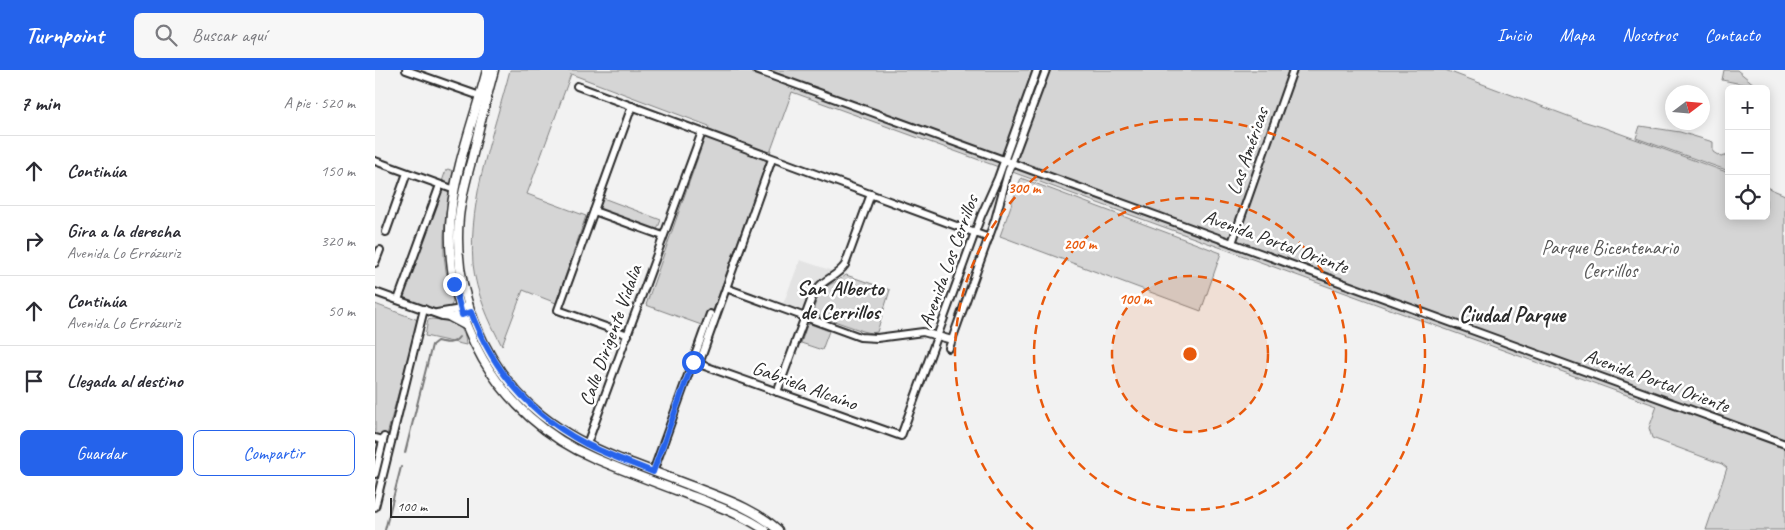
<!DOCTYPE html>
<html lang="es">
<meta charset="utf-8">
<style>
:root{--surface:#fff;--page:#f7f7f7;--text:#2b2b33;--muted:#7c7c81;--line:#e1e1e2;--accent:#2563eb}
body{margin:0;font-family:Caveat,sans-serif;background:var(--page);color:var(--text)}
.controls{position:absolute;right:15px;top:15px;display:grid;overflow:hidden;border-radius:8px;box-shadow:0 2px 12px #0003}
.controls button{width:45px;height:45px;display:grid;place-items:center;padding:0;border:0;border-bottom:1px solid var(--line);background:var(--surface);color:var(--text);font:25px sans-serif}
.compass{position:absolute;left:1290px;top:15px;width:45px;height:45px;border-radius:50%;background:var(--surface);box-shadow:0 2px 12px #0003;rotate:74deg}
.scale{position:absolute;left:15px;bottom:12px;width:79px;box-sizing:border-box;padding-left:5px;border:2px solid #2b2b2b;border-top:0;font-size:14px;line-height:18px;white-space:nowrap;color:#2b2b2b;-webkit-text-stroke:4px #fff;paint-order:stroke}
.stop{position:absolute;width:15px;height:15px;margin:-11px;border:4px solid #2563eb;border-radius:50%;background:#fff}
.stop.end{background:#2563eb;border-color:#fff;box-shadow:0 1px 5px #0008}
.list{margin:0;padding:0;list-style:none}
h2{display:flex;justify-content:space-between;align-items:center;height:65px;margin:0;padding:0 20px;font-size:21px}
h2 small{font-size:16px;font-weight:400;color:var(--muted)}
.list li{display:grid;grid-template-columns:32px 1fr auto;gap:15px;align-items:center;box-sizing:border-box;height:70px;padding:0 20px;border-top:1px solid var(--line)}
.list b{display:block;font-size:19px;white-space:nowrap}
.list p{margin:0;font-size:16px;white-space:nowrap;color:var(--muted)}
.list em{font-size:16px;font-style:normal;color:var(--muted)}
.actions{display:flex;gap:10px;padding:15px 20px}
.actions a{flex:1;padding:11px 0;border:1px solid var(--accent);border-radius:8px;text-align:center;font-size:18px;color:var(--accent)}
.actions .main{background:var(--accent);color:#fff}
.icon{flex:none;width:28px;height:28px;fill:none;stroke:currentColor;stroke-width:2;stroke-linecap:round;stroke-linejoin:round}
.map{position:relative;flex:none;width:1410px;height:460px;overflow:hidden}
header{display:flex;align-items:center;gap:30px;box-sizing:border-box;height:70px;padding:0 25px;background:var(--accent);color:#fff}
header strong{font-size:24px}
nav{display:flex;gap:28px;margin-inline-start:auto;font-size:18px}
.search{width:350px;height:45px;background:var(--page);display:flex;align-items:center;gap:12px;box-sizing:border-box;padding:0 18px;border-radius:8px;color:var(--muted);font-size:19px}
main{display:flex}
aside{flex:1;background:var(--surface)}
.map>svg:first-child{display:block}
.built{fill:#e3e3e3}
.green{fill:#d5d5d5;stroke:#808080}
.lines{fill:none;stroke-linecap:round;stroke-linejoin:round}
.stream{stroke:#787878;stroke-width:2}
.minor-casing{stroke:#2b2b2b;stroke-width:10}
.major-casing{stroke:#2b2b2b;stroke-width:11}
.minor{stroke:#fff;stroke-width:6}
.major{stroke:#fff;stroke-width:8}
.route{stroke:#2563eb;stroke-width:6}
.ring{fill:none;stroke:#e8590c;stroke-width:2.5;stroke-dasharray:9 6}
.labels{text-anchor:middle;stroke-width:5;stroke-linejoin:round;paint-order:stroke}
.street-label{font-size:20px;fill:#2b2b2b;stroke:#fff}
.park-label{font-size:20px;fill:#565656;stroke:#fff}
.neighbourhood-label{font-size:21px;font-weight:bold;fill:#2b2b2b;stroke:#fff}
.quarter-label{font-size:22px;font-weight:bold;fill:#2b2b2b;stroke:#fff}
.centre{fill:#e8590c;stroke:#fff;stroke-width:2.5}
.ring-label{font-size:15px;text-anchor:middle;font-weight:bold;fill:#e8590c;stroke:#fff;stroke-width:5;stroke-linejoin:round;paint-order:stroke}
</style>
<header>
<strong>Turnpoint</strong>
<div class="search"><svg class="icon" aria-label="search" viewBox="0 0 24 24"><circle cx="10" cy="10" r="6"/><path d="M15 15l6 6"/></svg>Buscar aquí</div>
<nav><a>Inicio</a><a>Mapa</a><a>Nosotros</a><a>Contacto</a></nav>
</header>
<main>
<aside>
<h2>7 min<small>A pie · 520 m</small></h2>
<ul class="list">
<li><svg class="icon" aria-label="ahead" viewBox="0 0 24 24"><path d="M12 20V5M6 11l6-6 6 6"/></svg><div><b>Continúa</b></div><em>150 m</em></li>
<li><svg class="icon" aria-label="right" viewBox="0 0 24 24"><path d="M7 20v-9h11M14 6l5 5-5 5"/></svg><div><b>Gira a la derecha</b><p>Avenida Lo Errázuriz</p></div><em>320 m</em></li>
<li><svg class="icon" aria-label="ahead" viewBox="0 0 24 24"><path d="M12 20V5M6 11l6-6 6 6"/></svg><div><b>Continúa</b><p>Avenida Lo Errázuriz</p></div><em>50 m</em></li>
<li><svg class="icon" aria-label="arrive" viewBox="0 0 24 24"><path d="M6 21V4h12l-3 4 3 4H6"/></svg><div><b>Llegada al destino</b></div></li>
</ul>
<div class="actions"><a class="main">Guardar</a><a>Compartir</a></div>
</aside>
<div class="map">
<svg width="1410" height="460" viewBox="0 0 1410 460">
<rect width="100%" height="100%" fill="#f2f2f2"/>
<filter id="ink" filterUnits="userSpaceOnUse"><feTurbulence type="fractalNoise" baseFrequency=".02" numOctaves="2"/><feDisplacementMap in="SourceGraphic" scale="10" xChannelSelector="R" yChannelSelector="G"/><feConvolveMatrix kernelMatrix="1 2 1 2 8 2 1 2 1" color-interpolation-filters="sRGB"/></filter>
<g filter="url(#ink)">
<!-- built -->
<polygon class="built" points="425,190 458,201 440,213 435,224 430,237 424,240 408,234"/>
<!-- green -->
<g class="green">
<path d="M135,0H1070L1201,49L1227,57L1354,103V146H1391V117L1410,125V460H1331L1352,398L1347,394L1277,368L1274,358L1282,336L417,22L332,257L271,235L334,56L196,4L152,124L211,146L181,233L148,220L127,276C114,251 101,223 98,194C93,128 119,63 135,0Z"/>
<polygon points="1349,0 1362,0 1380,15 1379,19 1377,19 1377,16 1347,10"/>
<polygon points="1265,56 1305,62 1338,72 1338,82 1346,87 1354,85 1354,101 1261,68"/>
<path d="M73,99L78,101L71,141L69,165V185L71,201L78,231L75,239C58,241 43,235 27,229V227L71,100Z"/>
<polygon points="646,108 846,183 826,241 625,166"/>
<polygon points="228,128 286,150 282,160 224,139"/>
<path d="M471,205L515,220L502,262L496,263L488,261L439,244C438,239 439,237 441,232C447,213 458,216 471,205Z"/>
<polygon points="0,234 43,250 12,365 8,365 7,367 0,365"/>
<polygon points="57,249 83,252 90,266 91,275 50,266 53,250"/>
<polygon points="435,254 454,261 447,280 426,273 432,255"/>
</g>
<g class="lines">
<!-- stream -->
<g class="stream">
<path d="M30,383L57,275L62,271C71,273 78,275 84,267"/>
<polyline points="10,460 26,397"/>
</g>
<defs>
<g id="minor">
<polyline points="31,0 105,26"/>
<polyline points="381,0 1410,374"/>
<polyline points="202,16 614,168"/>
<polyline points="397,89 324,294 526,366 606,146 623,108 662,0"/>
<polyline points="0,91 80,120"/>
<polyline points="219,141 288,166"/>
<polyline points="11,162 32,103"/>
<polyline points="857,173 918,0"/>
<polyline points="0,193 5,180"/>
<polyline points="351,218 485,267 502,268 548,262 577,270"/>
<polyline points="0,222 67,246 75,247 93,243"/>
<polyline points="23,230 65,115"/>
<polyline points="62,243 80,240 94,235"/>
<polyline points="253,265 183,240 257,36"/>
<polyline points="574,278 620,150 633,102 671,0"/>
<path d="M402,322L438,225C445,210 461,208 470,195L496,124"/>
<polyline points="0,368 8,370"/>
<polyline points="212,374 327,62"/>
<polyline points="278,402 335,244"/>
<polyline points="0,404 9,367"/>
<polyline points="0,437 49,239"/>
</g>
<g id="major">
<path d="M112,0C100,47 81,94 76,143C66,247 123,347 219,388C254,403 290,416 325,429C347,438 370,446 390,460"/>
<path d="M119,0C111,29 104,58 97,88C92,107 86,127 84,147C77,220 109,298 166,345C190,364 217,378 245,389C270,398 295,408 319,417C349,429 379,438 403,460"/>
<polyline points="75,247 90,255"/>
</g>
</defs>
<!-- minor casing -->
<use href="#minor" class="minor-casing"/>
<!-- major casing -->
<use href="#major" class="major-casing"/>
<!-- minor -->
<use href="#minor" class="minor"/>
<!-- major -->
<use href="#major" class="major"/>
</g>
</g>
<g class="lines" filter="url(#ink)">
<!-- route -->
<path class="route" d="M79,214L87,245L96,242C118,301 156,345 211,374C233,385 256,393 278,402L318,292"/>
</g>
<!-- distance rings -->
<circle cx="815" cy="284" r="78" fill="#e8590c" fill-opacity=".12"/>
<g class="ring">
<circle cx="815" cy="284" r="78"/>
<circle cx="815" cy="284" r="156"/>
<path d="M658 459A235 235 0 1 1 972 459"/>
</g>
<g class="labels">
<!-- street labels -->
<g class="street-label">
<text transform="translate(872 81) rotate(-71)" y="7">Las Américas</text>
<text transform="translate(901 171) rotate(20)" y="7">Avenida Portal Oriente</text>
<text transform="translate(573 191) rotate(-70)" y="7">Avenida Los Cerrillos</text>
<text transform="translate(235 265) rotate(-70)" y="7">Calle Dirigente Vidalia</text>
<text transform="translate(1282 310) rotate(20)" y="7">Avenida Portal Oriente</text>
<text transform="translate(430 315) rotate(20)" y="7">Gabriela Alcaíno</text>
</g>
<!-- park labels -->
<g class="park-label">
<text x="1235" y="184">Parque Bicentenario<tspan x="1235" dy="23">Cerrillos</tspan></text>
</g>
<!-- neighbourhood labels -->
<g class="neighbourhood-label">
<text x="465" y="225">San Alberto<tspan x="465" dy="24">de Cerrillos</tspan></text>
</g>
<!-- quarter labels -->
<g class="quarter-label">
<text x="1137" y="252">Ciudad Parque</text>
</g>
</g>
<circle cx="815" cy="284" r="8" class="centre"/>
<g class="ring-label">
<text x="649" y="123">300 m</text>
<text x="705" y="179">200 m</text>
<text x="760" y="234">100 m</text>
</g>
</svg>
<div class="controls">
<button>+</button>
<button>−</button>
<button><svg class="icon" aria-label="locate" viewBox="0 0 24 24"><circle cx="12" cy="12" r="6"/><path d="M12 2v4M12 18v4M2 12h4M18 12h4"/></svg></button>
</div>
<svg class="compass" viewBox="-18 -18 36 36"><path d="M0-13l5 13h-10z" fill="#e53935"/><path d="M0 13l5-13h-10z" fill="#7c7c81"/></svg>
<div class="scale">100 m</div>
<div class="stop" style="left:318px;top:292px"></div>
<div class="stop end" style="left:79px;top:214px"></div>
</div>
</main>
